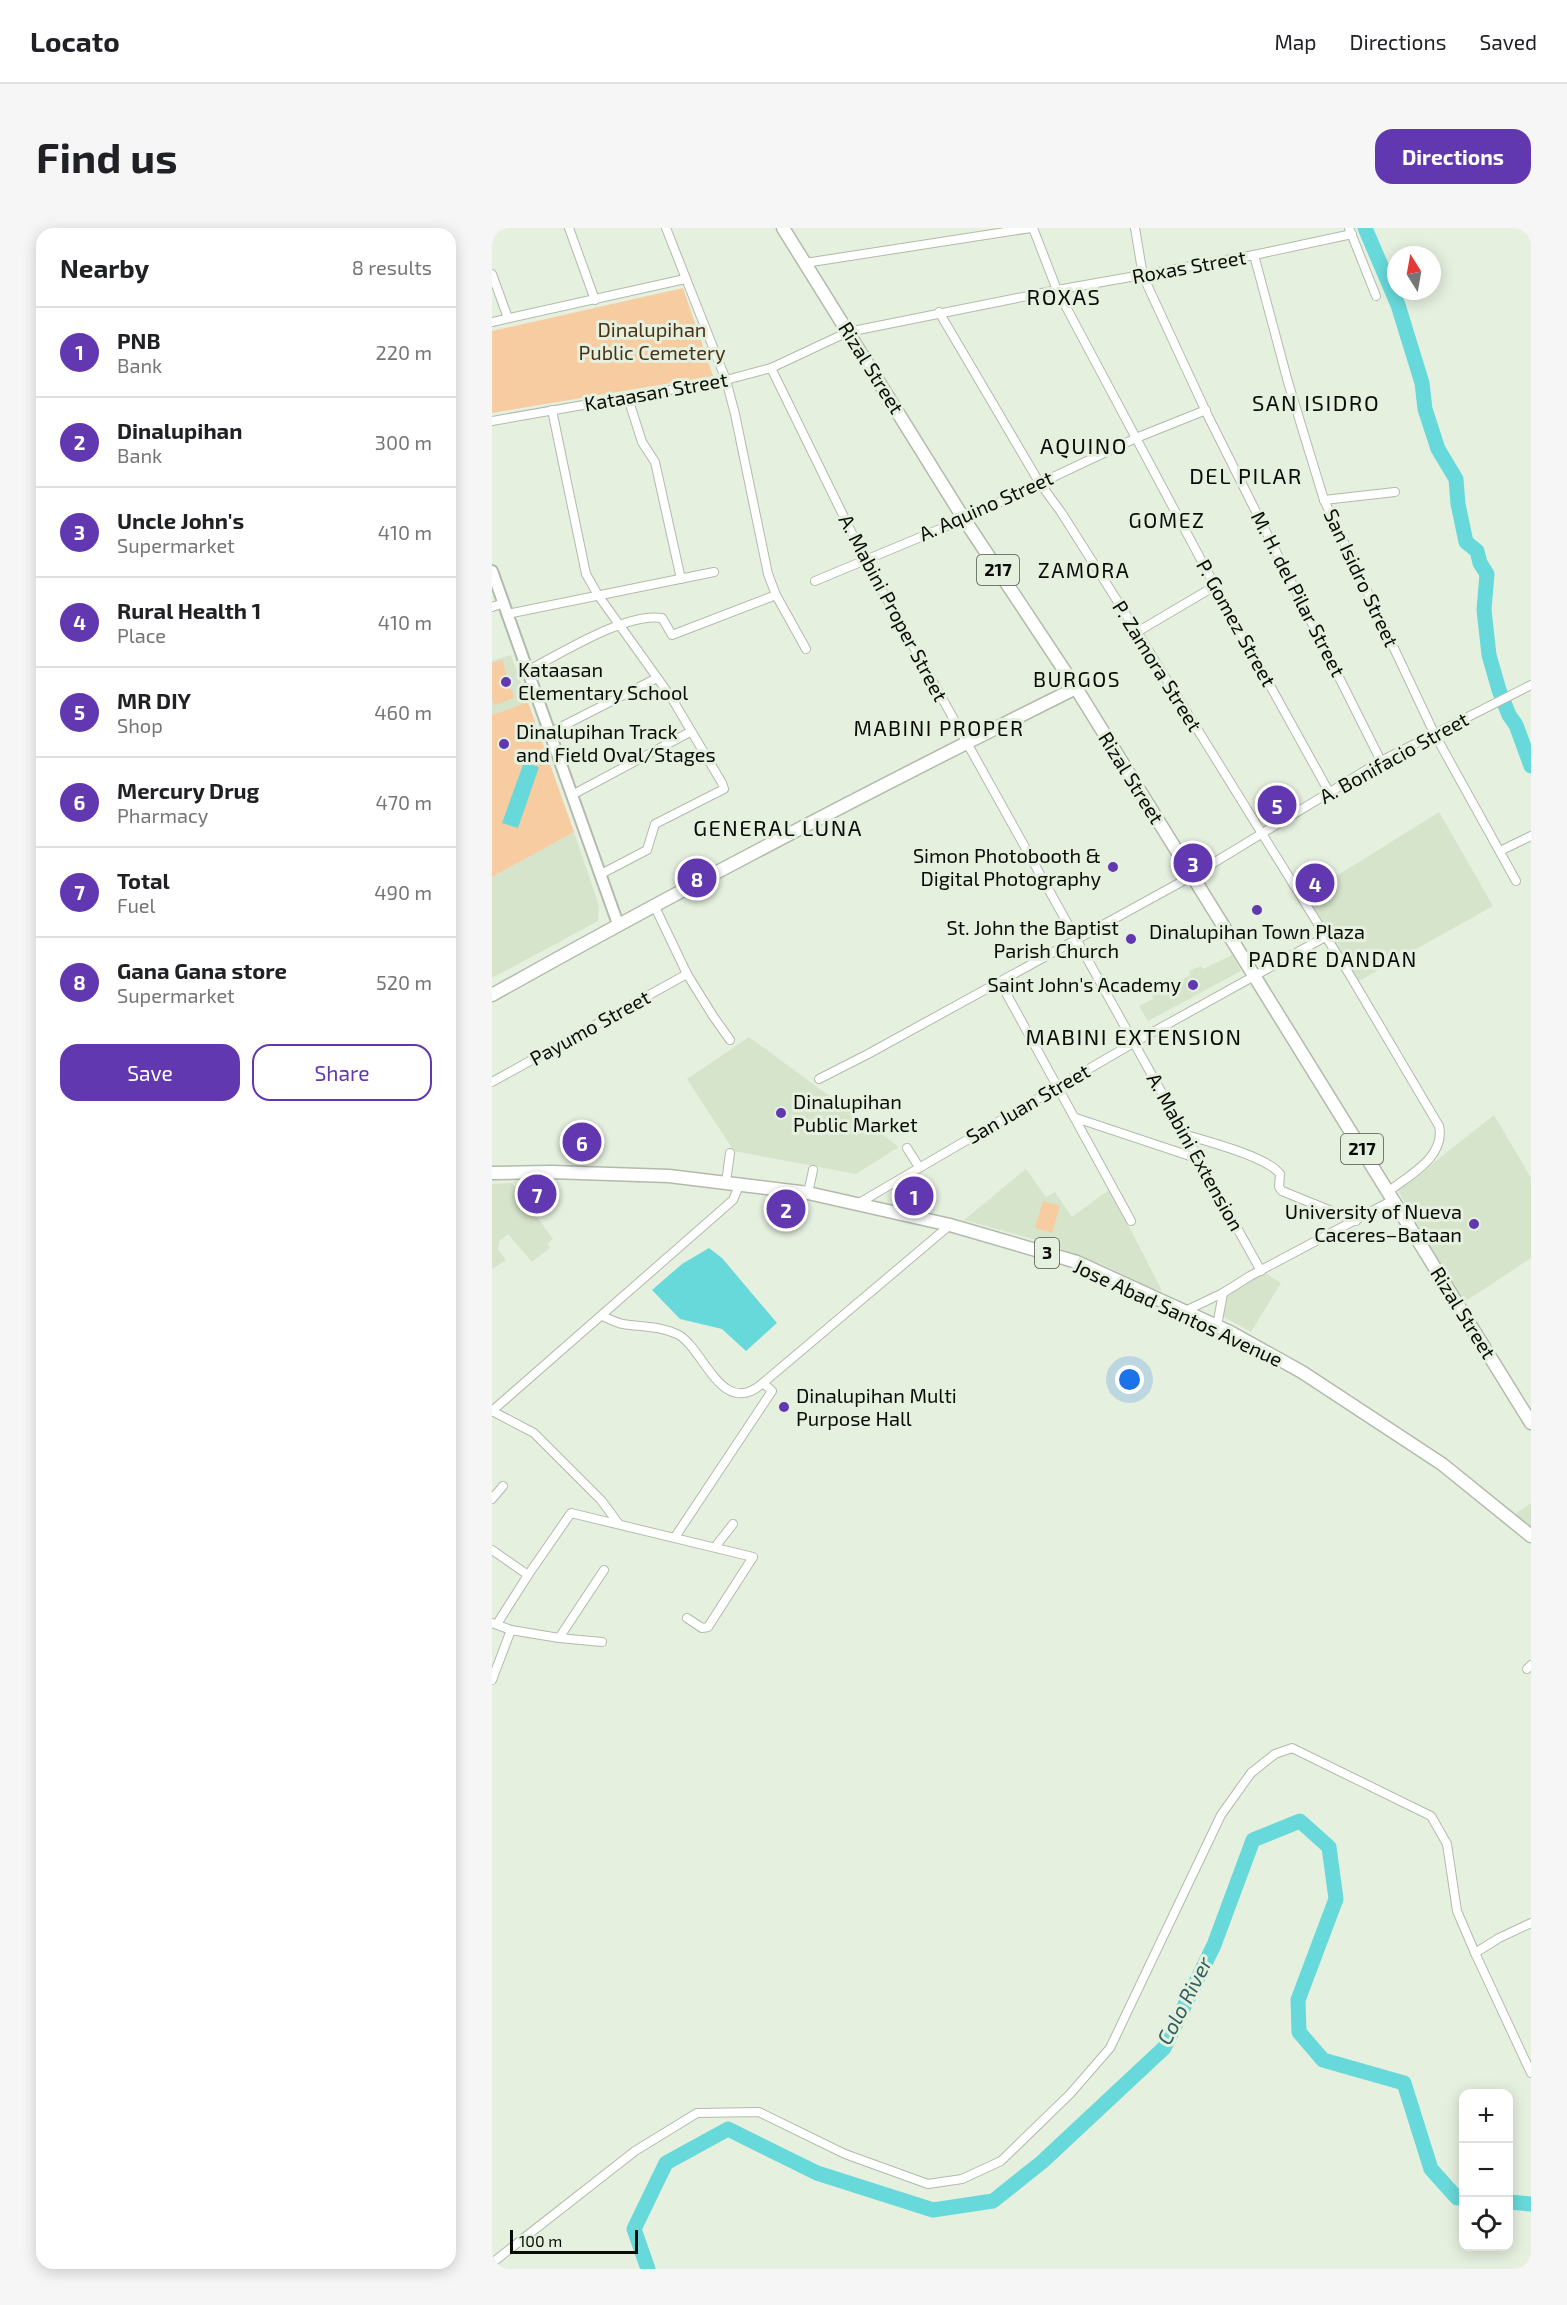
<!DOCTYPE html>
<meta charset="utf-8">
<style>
:root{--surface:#fff;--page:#f6f6f6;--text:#202124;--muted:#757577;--line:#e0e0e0;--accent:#6138b0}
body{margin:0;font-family:"Exo 2",sans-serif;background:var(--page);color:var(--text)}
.controls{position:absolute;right:18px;bottom:18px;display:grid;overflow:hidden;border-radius:12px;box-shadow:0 3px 15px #0003}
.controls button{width:54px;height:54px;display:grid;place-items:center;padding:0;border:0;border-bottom:2px solid var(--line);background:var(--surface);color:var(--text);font:30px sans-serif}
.compass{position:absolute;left:895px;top:18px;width:54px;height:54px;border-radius:50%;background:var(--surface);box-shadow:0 3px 15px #0003;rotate:349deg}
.scale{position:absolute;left:18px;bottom:15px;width:128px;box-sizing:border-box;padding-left:6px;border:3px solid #0a0d07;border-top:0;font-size:16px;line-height:21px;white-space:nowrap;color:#0a0d07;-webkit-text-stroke:4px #e6f0df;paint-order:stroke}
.you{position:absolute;left:638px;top:1152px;width:21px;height:21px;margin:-15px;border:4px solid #fff;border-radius:50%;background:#1a73e8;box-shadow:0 0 0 9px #1a73e833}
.badge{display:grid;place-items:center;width:39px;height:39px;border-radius:50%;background:var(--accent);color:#fff;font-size:20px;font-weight:700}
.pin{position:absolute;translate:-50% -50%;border:3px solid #fff;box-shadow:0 2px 6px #0006}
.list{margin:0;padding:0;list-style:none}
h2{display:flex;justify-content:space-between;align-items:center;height:78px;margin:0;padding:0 24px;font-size:26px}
h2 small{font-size:20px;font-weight:400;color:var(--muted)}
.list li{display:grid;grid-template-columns:39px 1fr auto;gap:18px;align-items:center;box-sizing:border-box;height:90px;padding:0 24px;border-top:2px solid var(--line)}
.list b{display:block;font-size:22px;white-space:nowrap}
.list p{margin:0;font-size:20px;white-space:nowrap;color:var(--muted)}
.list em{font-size:20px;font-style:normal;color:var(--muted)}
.actions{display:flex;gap:12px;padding:18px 24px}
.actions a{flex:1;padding:14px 0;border:2px solid var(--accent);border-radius:18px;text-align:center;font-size:21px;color:var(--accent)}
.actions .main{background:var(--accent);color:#fff}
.icon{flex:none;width:33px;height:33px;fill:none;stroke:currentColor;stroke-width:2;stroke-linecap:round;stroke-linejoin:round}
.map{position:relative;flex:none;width:1039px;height:2041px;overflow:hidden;border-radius:18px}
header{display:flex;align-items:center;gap:36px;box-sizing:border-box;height:84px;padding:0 30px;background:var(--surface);border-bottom:2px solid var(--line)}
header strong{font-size:28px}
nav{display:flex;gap:33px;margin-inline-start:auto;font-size:21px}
.intro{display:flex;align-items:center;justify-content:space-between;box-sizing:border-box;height:144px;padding:0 36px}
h1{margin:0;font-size:42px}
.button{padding:15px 27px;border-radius:18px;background:var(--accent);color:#fff;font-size:21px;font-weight:700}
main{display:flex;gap:36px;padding:0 36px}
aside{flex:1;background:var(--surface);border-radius:18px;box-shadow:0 3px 15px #0003}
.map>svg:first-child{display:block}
.built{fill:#d7e4cc}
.green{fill:#f7cca1}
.water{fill:#68d9da}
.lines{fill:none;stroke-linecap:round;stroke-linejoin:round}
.river{stroke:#68d9da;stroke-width:15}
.minor-casing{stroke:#b2bbab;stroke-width:10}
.secondary-casing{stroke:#b2bbab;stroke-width:14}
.primary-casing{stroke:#b2bbab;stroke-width:15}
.trunk-casing{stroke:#b2bbab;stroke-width:15}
.minor{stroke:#fff;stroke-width:8}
.secondary{stroke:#fff;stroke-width:10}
.primary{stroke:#fff;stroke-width:12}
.trunk{stroke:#fff;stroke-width:12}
.poi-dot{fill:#6138b0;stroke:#e6f0df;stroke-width:2}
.labels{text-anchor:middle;stroke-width:6;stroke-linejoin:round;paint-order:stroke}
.shield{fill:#e6f0df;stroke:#4c5148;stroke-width:1.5}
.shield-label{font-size:18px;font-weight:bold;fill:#0a0d07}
.street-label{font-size:20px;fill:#0a0d07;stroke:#e6f0df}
.park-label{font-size:20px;fill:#4a3217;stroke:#e6f0df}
.poi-label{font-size:20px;fill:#0a0d07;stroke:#e6f0df;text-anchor:start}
.neighbourhood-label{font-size:21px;letter-spacing:1.5px;fill:#0a0d07;stroke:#e6f0df}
.water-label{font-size:21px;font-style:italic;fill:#306161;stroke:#e6f0df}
.quarter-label{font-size:22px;letter-spacing:1.5px;fill:#0a0d07;stroke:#e6f0df}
</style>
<header>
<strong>Locato</strong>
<nav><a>Map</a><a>Directions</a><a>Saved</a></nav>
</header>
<div class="intro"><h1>Find us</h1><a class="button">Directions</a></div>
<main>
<aside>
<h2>Nearby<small>8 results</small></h2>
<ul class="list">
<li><span class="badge">1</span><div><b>PNB</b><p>Bank</p></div><em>220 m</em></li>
<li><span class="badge">2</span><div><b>Dinalupihan</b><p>Bank</p></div><em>300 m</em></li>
<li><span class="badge">3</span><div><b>Uncle John's</b><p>Supermarket</p></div><em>410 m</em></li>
<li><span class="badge">4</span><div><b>Rural Health 1</b><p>Place</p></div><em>410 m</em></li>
<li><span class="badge">5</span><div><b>MR DIY</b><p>Shop</p></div><em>460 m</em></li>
<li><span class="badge">6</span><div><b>Mercury Drug</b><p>Pharmacy</p></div><em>470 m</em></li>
<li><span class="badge">7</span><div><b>Total</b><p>Fuel</p></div><em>490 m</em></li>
<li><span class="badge">8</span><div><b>Gana Gana store</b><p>Supermarket</p></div><em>520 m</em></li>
</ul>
<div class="actions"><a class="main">Save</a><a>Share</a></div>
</aside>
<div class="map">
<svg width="1039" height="2041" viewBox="0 0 1039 2041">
<rect width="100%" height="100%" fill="#e6f0df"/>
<!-- built -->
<g class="built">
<polygon points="19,427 36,474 0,487 0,433"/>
<polygon points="947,584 1001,678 865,754 814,667"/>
<polygon points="82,604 107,678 106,693 0,750 0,649"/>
<polygon points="740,727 749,743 656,793 647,778 661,771 660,768 698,747 697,743 709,738 711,741"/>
<polygon points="257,809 407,919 364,946 242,923 195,851"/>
<polygon points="1002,887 1039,950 1039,1030 971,1075 906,963"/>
<polygon points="534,941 554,969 563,964 580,989 618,961 670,1063 656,1059 614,1038 551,1014 472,992"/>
<polygon points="20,955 61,1011 55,1016 58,1020 40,1034 16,1006 8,1012 6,1021 14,1032 0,1041 0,956"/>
<polygon points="772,1044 789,1055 759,1104 727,1086 736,1065"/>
<polygon points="1039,1275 1039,1302 1022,1287"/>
</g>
<!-- green -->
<g class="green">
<polygon points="191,60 221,148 0,185 0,103"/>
<polygon points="10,432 22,470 2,477 0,470 0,435"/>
<polygon points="36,474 82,604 0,649 0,487"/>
<polygon points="551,973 568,978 560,1005 543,1000"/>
</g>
<!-- water -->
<g class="water">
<polygon points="32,534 47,539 26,600 10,595"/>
<polygon points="217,1020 230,1030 285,1095 254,1123 230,1101 188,1091 160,1062 190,1036"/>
</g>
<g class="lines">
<!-- river -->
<g class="river">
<polyline points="873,0 906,77 930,155 933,181 946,221 964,251 966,276 974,314 985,323 988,335 995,346 992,382 997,427 1007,462 1017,487 1024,497 1039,538"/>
<polyline points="1017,1974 1039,1976"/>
<polyline points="156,2041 142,2001 174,1935 236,1901 325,1945 441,1982 501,1973 550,1934 672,1820 722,1717 761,1612 808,1593 837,1619 844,1671 806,1772 807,1804 831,1832 912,1855 939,1941 965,1970 972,1970"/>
</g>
<defs>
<g id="minor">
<polyline points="77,0 103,72"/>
<polyline points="174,0 234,152 243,186 276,346 284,367 314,421"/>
<polyline points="541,0 565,62 723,358 837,564"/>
<polyline points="643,0 651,48 716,188 889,533"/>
<polyline points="857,0 884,68"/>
<polyline points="762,27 796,154 832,272 942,505 1024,653"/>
<polyline points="313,35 539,0"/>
<polyline points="0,46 16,90"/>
<path d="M447,84L547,254L569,284L645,404L859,749L947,898C954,929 917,947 896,964"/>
<polyline points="0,94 193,51"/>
<polyline points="279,140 372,330 769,1043"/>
<polyline points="136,170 150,214 163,234 189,351"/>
<polyline points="60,182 94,346 106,367 179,469 230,555 232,561 163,596 155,622 109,646"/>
<polyline points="0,193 234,152 279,140 356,104 565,62 762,27 860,6"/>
<polyline points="832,272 903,264"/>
<polyline points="323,353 472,291 644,210 714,182"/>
<polyline points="0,379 12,375"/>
<polyline points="15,386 222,344"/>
<polyline points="645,404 723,358"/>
<path d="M35,443C68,426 134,384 170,390L180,407L284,367"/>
<polyline points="57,505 165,450"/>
<polyline points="80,567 198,504"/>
<polyline points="1008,623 1039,608"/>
<polyline points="162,677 195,746 221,788 238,812"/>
<polyline points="508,754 639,993"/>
<polyline points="327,851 376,826 700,648 889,533 1039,457"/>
<polyline points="0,854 195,746"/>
<polyline points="584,890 707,931"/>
<path d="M694,907C715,913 776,929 788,946L787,959L790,963L864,993"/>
<polyline points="415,920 427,939"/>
<polyline points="234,954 238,925"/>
<polyline points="316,965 321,942"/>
<polyline points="367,975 643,814 833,709"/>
<polyline points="693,1083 731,1065 758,1048 901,972"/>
<path d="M110,1088C116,1090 124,1095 131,1096C149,1099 168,1098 185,1106C212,1119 229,1192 271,1155"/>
<polyline points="725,1098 731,1065"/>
<polyline points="0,1183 241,972 248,955"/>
<polyline points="0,1183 42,1205 109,1272 126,1295"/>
<polyline points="0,1271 11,1258"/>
<polyline points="183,1309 280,1163 271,1155 458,997"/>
<polyline points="223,1319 241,1296"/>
<polyline points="0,1322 36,1347"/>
<polyline points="0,1395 19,1402 67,1410 110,1414"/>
<polyline points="5,1396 36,1347 79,1285 261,1329 216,1399 210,1400 195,1390"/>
<polyline points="67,1410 112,1342"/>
<polyline points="1035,1441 1039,1437"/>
<polyline points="0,1452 19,1402"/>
<polyline points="1039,1695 1007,1710 983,1725 1039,1845"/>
<polyline points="0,2035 143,1923 205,1885 267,1884 353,1926 436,1956 470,1951 509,1933 578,1866 618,1820 729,1587 759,1545 783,1526 800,1520 939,1588 955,1616 965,1683 983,1725"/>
</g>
<polyline id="secondary" points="0,343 126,696"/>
<g id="primary">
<polyline points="291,0 472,291 584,460 1039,1195"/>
<path d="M0,767C192,659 387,558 584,460"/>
</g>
<polyline id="trunk" points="0,945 59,944 177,948 316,965 458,997 585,1034 738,1104 810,1144 950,1236 1039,1308"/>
</defs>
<!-- minor casing -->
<use href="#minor" class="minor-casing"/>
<!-- secondary casing -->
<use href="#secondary" class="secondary-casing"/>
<!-- primary casing -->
<use href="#primary" class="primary-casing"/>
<!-- trunk casing -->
<use href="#trunk" class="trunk-casing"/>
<!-- minor -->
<use href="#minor" class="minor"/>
<!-- secondary -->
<use href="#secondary" class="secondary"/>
<!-- primary -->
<use href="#primary" class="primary"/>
<!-- trunk -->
<use href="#trunk" class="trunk"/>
</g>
<!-- markers -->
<g class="poi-dot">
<circle cx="14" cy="454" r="6"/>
<circle cx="12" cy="516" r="6"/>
<circle cx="621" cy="639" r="6"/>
<circle cx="765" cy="682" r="6"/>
<circle cx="639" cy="711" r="6"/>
<circle cx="701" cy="757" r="6"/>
<circle cx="289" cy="885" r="6"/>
<circle cx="982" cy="996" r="6"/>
<circle cx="292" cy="1179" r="6"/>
</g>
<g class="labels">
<!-- shield labels -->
<g class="shield">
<rect x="485" y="327" width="42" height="30" rx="4.5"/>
<rect x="849" y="906" width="42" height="30" rx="4.5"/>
<rect x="543" y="1010" width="24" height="30" rx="4.5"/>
</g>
<g class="shield-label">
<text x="506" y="348">217</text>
<text x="870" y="927">217</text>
<text x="555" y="1031">3</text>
</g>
<!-- street labels -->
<g class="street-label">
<text transform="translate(697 39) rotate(-10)" y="7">Roxas Street</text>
<text transform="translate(379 140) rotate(58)" y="7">Rizal Street</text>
<text transform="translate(164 164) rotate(-10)" y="7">Kataasan Street</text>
<text transform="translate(494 278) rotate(-24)" y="7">A. Aquino Street</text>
<text transform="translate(869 350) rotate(65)" y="7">San Isidro Street</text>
<text transform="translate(806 366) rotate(63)" y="7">M. H. del Pilar Street</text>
<text transform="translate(401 380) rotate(62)" y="7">A. Mabini Proper Street</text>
<text transform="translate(744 395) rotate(61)" y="7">P. Gomez Street</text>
<text transform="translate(665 438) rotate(58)" y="7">P. Zamora Street</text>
<text transform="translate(902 530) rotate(-29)" y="7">A. Bonifacio Street</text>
<text transform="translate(639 550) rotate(58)" y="7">Rizal Street</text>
<text transform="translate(98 800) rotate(-29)" y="7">Payumo Street</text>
<text transform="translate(536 876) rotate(-30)" y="7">San Juan Street</text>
<text transform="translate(703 924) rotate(61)" y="7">A. Mabini Extension</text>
<text transform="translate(686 1085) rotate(25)" y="7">Jose Abad Santos Avenue</text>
<text transform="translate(971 1085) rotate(58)" y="7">Rizal Street</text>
</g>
<!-- park labels -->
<g class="park-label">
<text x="160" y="109">Dinalupihan<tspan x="160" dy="23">Public Cemetery</tspan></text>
</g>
<!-- poi labels -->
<g class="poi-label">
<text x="26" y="449">Kataasan<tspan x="26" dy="23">Elementary School</tspan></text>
<text x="24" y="511">Dinalupihan Track<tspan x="24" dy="23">and Field Oval/Stages</tspan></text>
<text x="609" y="635" text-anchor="end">Simon Photobooth &amp;<tspan x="609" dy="23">Digital Photography</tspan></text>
<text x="627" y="707" text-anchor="end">St. John the Baptist<tspan x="627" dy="23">Parish Church</tspan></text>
<text x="765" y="711" text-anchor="middle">Dinalupihan Town Plaza</text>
<text x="689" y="764" text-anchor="end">Saint John's Academy</text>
<text x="301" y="881">Dinalupihan<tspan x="301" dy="23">Public Market</tspan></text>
<text x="970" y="991" text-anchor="end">University of Nueva<tspan x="970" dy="23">Caceres–Bataan</tspan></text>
<text x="304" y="1175">Dinalupihan Multi<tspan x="304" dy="23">Purpose Hall</tspan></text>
</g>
<!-- neighbourhood labels -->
<g class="neighbourhood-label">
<text x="675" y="300">GOMEZ</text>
<text x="592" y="350">ZAMORA</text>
<text x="585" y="459">BURGOS</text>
<text x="447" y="508">MABINI PROPER</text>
<text x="841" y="739">PADRE DANDAN</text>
</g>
<!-- water labels -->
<g class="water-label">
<text transform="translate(693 1773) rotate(-63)" y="7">Colo River</text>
</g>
<!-- quarter labels -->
<g class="quarter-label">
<text x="572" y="77">ROXAS</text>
<text x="824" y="183">SAN ISIDRO</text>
<text x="592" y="226">AQUINO</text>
<text x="754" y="256">DEL PILAR</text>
<text x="286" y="608">GENERAL LUNA</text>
<text x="642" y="817">MABINI EXTENSION</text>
</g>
</g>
</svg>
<div class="controls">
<button>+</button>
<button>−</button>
<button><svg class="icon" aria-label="locate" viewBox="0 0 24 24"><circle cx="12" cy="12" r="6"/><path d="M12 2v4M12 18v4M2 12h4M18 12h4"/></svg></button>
</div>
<svg class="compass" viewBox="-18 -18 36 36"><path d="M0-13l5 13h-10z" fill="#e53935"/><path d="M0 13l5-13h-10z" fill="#757577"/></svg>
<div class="scale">100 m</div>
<div class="you"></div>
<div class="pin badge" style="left:422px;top:968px">1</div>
<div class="pin badge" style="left:294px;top:981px">2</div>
<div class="pin badge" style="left:701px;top:635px">3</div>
<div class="pin badge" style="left:823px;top:655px">4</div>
<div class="pin badge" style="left:785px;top:577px">5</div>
<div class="pin badge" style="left:90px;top:914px">6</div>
<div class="pin badge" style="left:45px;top:966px">7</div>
<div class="pin badge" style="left:205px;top:650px">8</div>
</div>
</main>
